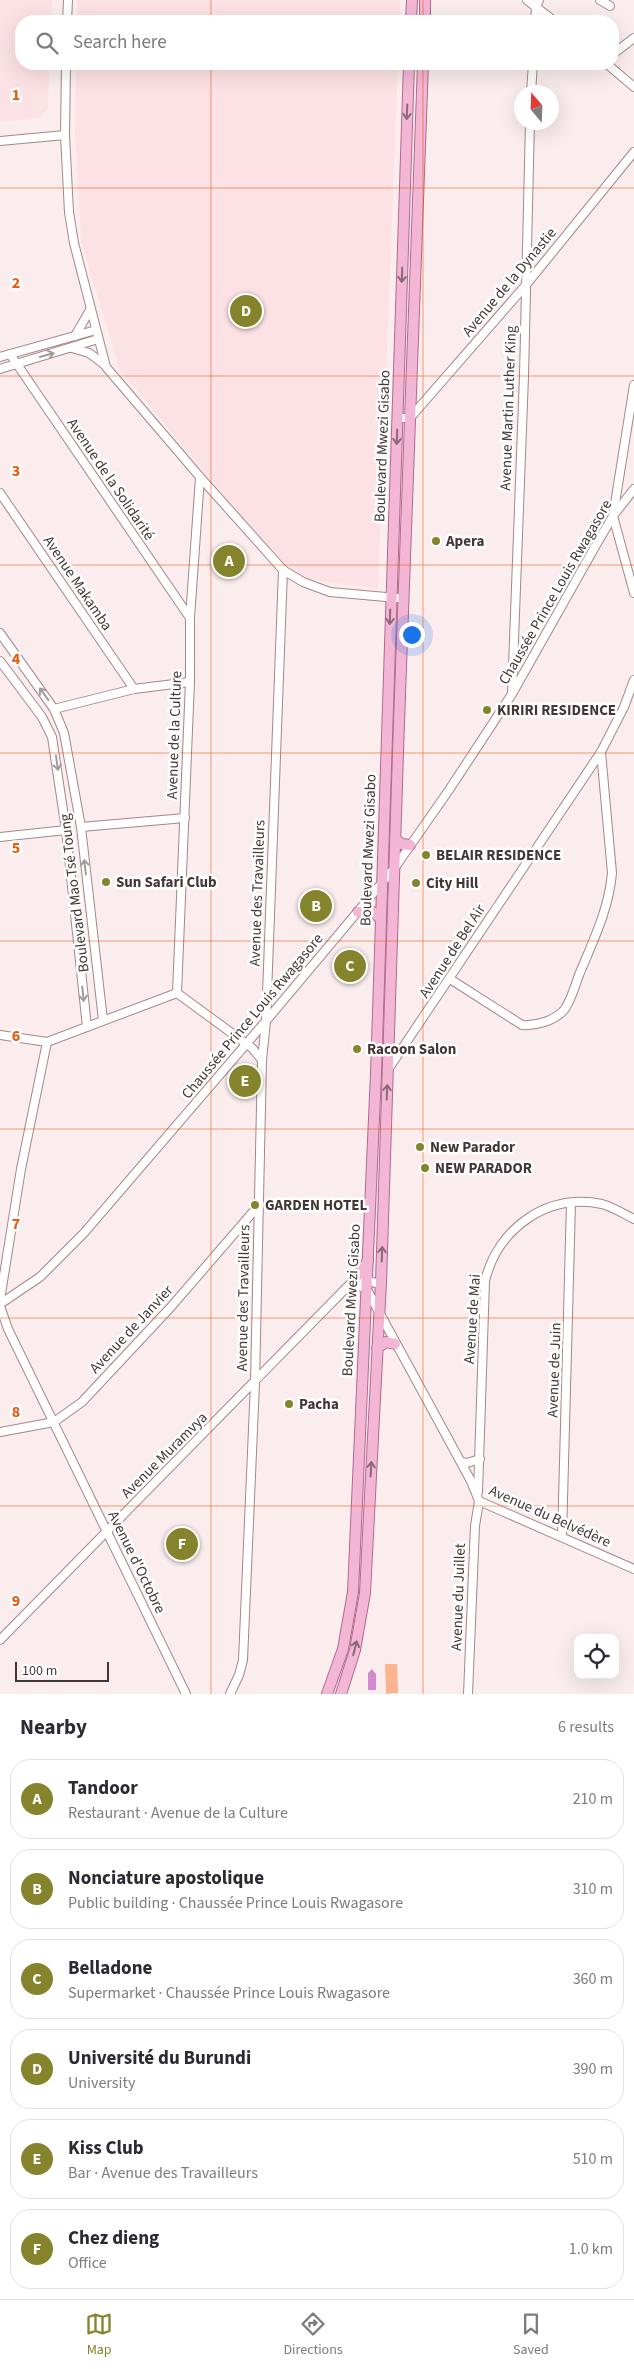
<!DOCTYPE html>
<meta charset="utf-8">
<style>
:root{--surface:#fff;--page:#f2f2f3;--text:#2b2b33;--muted:#7c7c81;--line:#e1e1e2;--accent:#85842d}
body{margin:0;font-family:"Source Sans 3",sans-serif;background:var(--page);color:var(--text)}
.controls{position:absolute;right:15px;bottom:15px;display:grid;overflow:hidden;border-radius:10px;box-shadow:0 5px 20px #0002}
.controls button{width:45px;height:45px;display:grid;place-items:center;padding:0;border:0;border-bottom:1px solid var(--line);background:var(--surface);color:var(--text);font:25px sans-serif}
.compass{position:absolute;left:514px;top:85px;width:45px;height:45px;border-radius:50%;background:var(--surface);box-shadow:0 5px 20px #0002;rotate:341deg}
.scale{position:absolute;left:15px;bottom:12px;width:94px;box-sizing:border-box;padding-left:5px;border:2px solid #443638;border-top:0;font-size:14px;line-height:18px;white-space:nowrap;color:#443638;-webkit-text-stroke:4px #fff;paint-order:stroke}
.you{position:absolute;left:411px;top:634px;width:18px;height:18px;margin:-12px;border:4px solid #fff;border-radius:50%;background:#1a73e8;box-shadow:0 0 0 8px #1a73e833}
.badge{display:grid;place-items:center;width:32px;height:32px;border-radius:50%;background:var(--accent);color:#fff;font-size:16px;font-weight:700}
.pin{position:absolute;translate:-50% -50%;border:2px solid #fff;box-shadow:0 1px 5px #0006}
.list{margin:0;padding:0;list-style:none}
h2{display:flex;justify-content:space-between;align-items:center;height:65px;margin:0;padding:0 20px;font-size:21px}
h2 small{font-size:16px;font-weight:400;color:var(--muted)}
.list li{display:grid;grid-template-columns:32px 1fr auto;gap:15px;align-items:center;box-sizing:border-box;height:80px;margin:0 10px 10px;padding:0 10px;border:1px solid var(--line);border-radius:20px}
.list b{display:block;font-size:19px;white-space:nowrap}
.list p{margin:0;font-size:16px;white-space:nowrap;color:var(--muted)}
.list em{font-size:16px;font-style:normal;color:var(--muted)}
.icon{flex:none;width:28px;height:28px;fill:none;stroke:currentColor;stroke-width:2;stroke-linecap:round;stroke-linejoin:round}
.map{position:relative;flex:none;width:634px;height:1694px;overflow:hidden}
.search{position:absolute;background:var(--surface);box-shadow:0 5px 20px #0002;left:15px;right:15px;top:15px;height:55px;display:flex;align-items:center;gap:12px;box-sizing:border-box;padding:0 18px;border-radius:20px;color:var(--muted);font-size:19px}
.sheet{height:605px;background:var(--surface)}
nav{display:flex;justify-content:space-around;align-items:center;box-sizing:border-box;height:70px;border-top:1px solid var(--line);background:var(--surface);font-size:14px;color:var(--muted)}
nav a{display:grid;justify-items:center;gap:2px}
nav .on{color:var(--accent)}
.map>svg:first-child{display:block}
.built{fill:#fde2e5}
.green{fill:#fab48f}
.water{fill:#d48bce}
.lines{fill:none;stroke-linecap:round;stroke-linejoin:round}
.minor-casing{stroke:#a6868a;stroke-width:10}
.major-casing{stroke:#b16b8c;stroke-width:12}
.minor{stroke:#fff;stroke-width:8}
.major{stroke:#f3b7d5;stroke-width:10}
.oneway{stroke:#8a6a77}
.oneway2{stroke:#a29a9c}
.grid{fill:none;stroke:#e8590c;stroke-width:1;stroke-opacity:0.55}
.poi-dot{fill:#85842d;stroke:#fff;stroke-width:2}
.labels{text-anchor:middle;stroke-width:5;stroke-linejoin:round;paint-order:stroke}
.street-label{font-size:15px;fill:#443638;stroke:#fff}
.poi-label{font-size:15px;font-weight:bold;fill:#443638;stroke:#fff;text-anchor:start}
.grid-label{font-size:16px;text-anchor:middle;font-weight:bold;fill:#e8590c;stroke:#fff;stroke-width:5;stroke-linejoin:round;paint-order:stroke}
</style>
<div class="map">
<svg width="634" height="1694" viewBox="0 0 634 1694">
<rect width="100%" height="100%" fill="#fbedee"/>
<!-- built -->
<g class="built">
<polygon points="0,0 52,0 51,21 21,21 21,64 49,64 48,108 39,118 0,122"/>
<rect x="77" y="0" width="323" height="21"/>
<polygon points="76,64 398,64 378,589 307,579 283,563 264,544 120,370 81,241 75,134"/>
</g>
<!-- green -->
<polygon class="green" points="385,1664 397,1664 398,1693 386,1694"/>
<!-- water -->
<polygon class="water" points="372,1669 376,1674 376,1690 368,1690 368,1673"/>
<g class="lines">
<defs>
<g id="minor">
<polyline points="527,0 554,21"/>
<polyline points="600,0 610,6"/>
<polyline points="67,21 68,0"/>
<polyline points="535,21 536,7 539,0"/>
<polyline points="613,54 634,38"/>
<polyline points="607,64 634,87"/>
<polyline points="531,92 533,64"/>
<polyline points="65,135 66,64"/>
<polyline points="0,141 65,135 69,212 74,243 106,367 200,477 283,570 303,582 330,592 397,598"/>
<polyline points="75,336 90,310"/>
<polyline points="72,348 89,353 105,365"/>
<polyline points="10,354 190,618"/>
<polyline points="0,357 96,330"/>
<polyline points="0,369 98,339"/>
<polyline points="634,385 613,516 634,593"/>
<polyline points="398,418 410,418 525,286 634,152"/>
<polyline points="0,493 134,689"/>
<polyline points="0,633 54,709 64,733 81,827 103,1020"/>
<polyline points="0,661 42,717 52,737 66,830 87,1027"/>
<polyline points="512,693 524,376 530,122"/>
<polyline points="54,709 134,689 190,682"/>
<polyline points="81,827 185,818"/>
<polyline points="0,837 66,830"/>
<path d="M450,979L522,1025C536,1026 554,1021 564,1010C571,1001 575,986 579,975C593,941 609,909 612,873L601,752"/>
<polyline points="177,993 190,682 190,618 200,477"/>
<polyline points="0,1035 47,1042"/>
<polyline points="47,1042 177,993 252,1048 262,1060"/>
<polyline points="387,1071 601,752 624,707 634,680"/>
<polyline points="347,1288 358,1286 366,1288 471,1481 479,1501 634,1569"/>
<polyline points="0,1300 21,1169 47,1042"/>
<polyline points="0,1304 40,1277 84,1233 266,1021 396,866 449,790 512,694 596,545 613,516 634,489"/>
<polyline points="0,1306 8,1329 186,1694"/>
<polyline points="0,1432 54,1422 82,1402 170,1308 258,1206"/>
<polyline points="461,1462 467,1463 480,1459"/>
<path d="M478,1492L485,1281C498,1228 547,1193 602,1204C613,1207 624,1214 634,1219"/>
<polyline points="562,1537 571,1203"/>
<polyline points="0,1640 353,1281 362,1278 381,1285"/>
<polyline points="230,1694 239,1675 243,1660 255,1383 262,1060 266,1021 283,570"/>
<polyline points="468,1694 475,1526 479,1501"/>
</g>
<g id="major">
<polyline points="411,21 412,0"/>
<polyline points="425,21 425,0"/>
<polyline points="396,840 402,844 410,845"/>
<polyline points="358,912 373,912 381,919"/>
<polyline points="355,1279 368,1261"/>
<polyline points="377,1348 386,1342 395,1344"/>
<polyline points="327,1694 343,1649 353,1592 376,1073 409,64"/>
<polyline points="341,1694 355,1650 365,1593 381,1282 399,722 423,64"/>
</g>
</defs>
<!-- minor casing -->
<use href="#minor" class="minor-casing"/>
<!-- major casing -->
<use href="#major" class="major-casing"/>
<!-- minor -->
<use href="#minor" class="minor"/>
<!-- major -->
<use href="#major" class="major"/>
</g>
<!-- one-way arrows -->
<defs><path id="oneway-shaft" d="M-6 0H5M1.5-3L5.5 0L1.5 3" fill="none" stroke-width="1.6" stroke-linecap="round" stroke-linejoin="round" transform="scale(1.25)"/></defs>
<g class="oneway">
<use href="#oneway-shaft" transform="translate(407 112) rotate(92)"/>
<use href="#oneway-shaft" transform="translate(402 275) rotate(92)"/>
<use href="#oneway-shaft" transform="translate(397 437) rotate(92)"/>
<use href="#oneway-shaft" transform="translate(390 617) rotate(92)"/>
<use href="#oneway-shaft" transform="translate(387 1092) rotate(-88)"/>
<use href="#oneway-shaft" transform="translate(382 1254) rotate(-88)"/>
<use href="#oneway-shaft" transform="translate(371 1469) rotate(-87)"/>
<use href="#oneway-shaft" transform="translate(355 1648) rotate(-76)"/>
</g>
<g class="oneway2">
<use href="#oneway-shaft" transform="translate(47 355) rotate(-16)"/>
<use href="#oneway-shaft" transform="translate(44 694) rotate(-126)"/>
<use href="#oneway-shaft" transform="translate(57 763) rotate(82)"/>
<use href="#oneway-shaft" transform="translate(85 867) rotate(-97)"/>
<use href="#oneway-shaft" transform="translate(83 994) rotate(84)"/>
</g>
<!-- grid -->
<path class="grid" d="M211,0V21M423,0V21M211,64V1694M423,64V1694M0,188H634M0,376H634M0,565H634M0,753H634M0,941H634M0,1129H634M0,1318H634M0,1506H634"/>
<!-- markers -->
<g class="poi-dot">
<circle cx="436" cy="541" r="5"/>
<circle cx="487" cy="710" r="5"/>
<circle cx="426" cy="855" r="5"/>
<circle cx="106" cy="882" r="5"/>
<circle cx="416" cy="883" r="5"/>
<circle cx="357" cy="1049" r="5"/>
<circle cx="420" cy="1147" r="5"/>
<circle cx="425" cy="1168" r="5"/>
<circle cx="255" cy="1205" r="5"/>
<circle cx="289" cy="1404" r="5"/>
</g>
<g class="labels">
<!-- street labels -->
<g class="street-label">
<text transform="translate(509 282) rotate(-50)" y="5">Avenue de la Dynastie</text>
<text transform="translate(508 408) rotate(-88)" y="5">Avenue Martin Luther King</text>
<text transform="translate(382 446) rotate(-88)" y="5">Boulevard Mwezi Gisabo</text>
<text transform="translate(111 479) rotate(56)" y="5">Avenue de la Solidarité</text>
<text transform="translate(78 583) rotate(56)" y="5">Avenue Makamba</text>
<text transform="translate(555 592) rotate(-60)" y="5">Chaussée Prince Louis Rwagasore</text>
<text transform="translate(174 735) rotate(-88)" y="5">Avenue de la Culture</text>
<text transform="translate(368 850) rotate(-88)" y="5">Boulevard Mwezi Gisabo</text>
<text transform="translate(74 893) rotate(-97)" y="5">Boulevard Mao Tsé Toung</text>
<text transform="translate(257 893) rotate(-88)" y="5">Avenue des Travailleurs</text>
<text transform="translate(452 951) rotate(-57)" y="5">Avenue de Bel Air</text>
<text transform="translate(252 1016) rotate(-50)" y="5">Chaussée Prince Louis Rwagasore</text>
<text transform="translate(243 1298) rotate(-89)" y="5">Avenue des Travailleurs</text>
<text transform="translate(351 1300) rotate(-87)" y="5">Boulevard Mwezi Gisabo</text>
<text transform="translate(472 1319) rotate(-86)" y="5">Avenue de Mai</text>
<text transform="translate(131 1329) rotate(-47)" y="5">Avenue de Janvier</text>
<text transform="translate(554 1370) rotate(-88)" y="5">Avenue de Juin</text>
<text transform="translate(164 1455) rotate(-45)" y="5">Avenue Muramvya</text>
<text transform="translate(550 1516) rotate(24)" y="5">Avenue du Belvédère</text>
<text transform="translate(137 1562) rotate(64)" y="5">Avenue d'Octobre</text>
<text transform="translate(458 1597) rotate(-88)" y="5">Avenue du Juillet</text>
</g>
<!-- poi labels -->
<g class="poi-label">
<text x="446" y="546">Apera</text>
<text x="497" y="715">KIRIRI RESIDENCE</text>
<text x="436" y="860">BELAIR RESIDENCE</text>
<text x="116" y="887">Sun Safari Club</text>
<text x="426" y="888">City Hill</text>
<text x="367" y="1054">Racoon Salon</text>
<text x="430" y="1152">New Parador</text>
<text x="435" y="1173">NEW PARADOR</text>
<text x="265" y="1210">GARDEN HOTEL</text>
<text x="299" y="1409">Pacha</text>
</g>
</g>
<g class="grid-label">
<text x="16" y="100">1</text>
<text x="16" y="288">2</text>
<text x="16" y="476">3</text>
<text x="16" y="664">4</text>
<text x="16" y="853">5</text>
<text x="16" y="1041">6</text>
<text x="16" y="1229">7</text>
<text x="16" y="1417">8</text>
<text x="16" y="1606">9</text>
</g>
</svg>
<div class="controls">
<button><svg class="icon" aria-label="locate" viewBox="0 0 24 24"><circle cx="12" cy="12" r="6"/><path d="M12 2v4M12 18v4M2 12h4M18 12h4"/></svg></button>
</div>
<svg class="compass" viewBox="-18 -18 36 36"><path d="M0-13l5 13h-10z" fill="#e53935"/><path d="M0 13l5-13h-10z" fill="#7c7c81"/></svg>
<div class="scale">100 m</div>
<div class="you"></div>
<div class="pin badge" style="left:229px;top:561px">A</div>
<div class="pin badge" style="left:316px;top:906px">B</div>
<div class="pin badge" style="left:350px;top:966px">C</div>
<div class="pin badge" style="left:246px;top:311px">D</div>
<div class="pin badge" style="left:245px;top:1081px">E</div>
<div class="pin badge" style="left:182px;top:1544px">F</div>
<div class="search"><svg class="icon" aria-label="search" viewBox="0 0 24 24"><circle cx="10" cy="10" r="6"/><path d="M15 15l6 6"/></svg>Search here</div>
</div>
<section class="sheet">
<h2>Nearby<small>6 results</small></h2>
<ul class="list">
<li><span class="badge">A</span><div><b>Tandoor</b><p>Restaurant · Avenue de la Culture</p></div><em>210 m</em></li>
<li><span class="badge">B</span><div><b>Nonciature apostolique</b><p>Public building · Chaussée Prince Louis Rwagasore</p></div><em>310 m</em></li>
<li><span class="badge">C</span><div><b>Belladone</b><p>Supermarket · Chaussée Prince Louis Rwagasore</p></div><em>360 m</em></li>
<li><span class="badge">D</span><div><b>Université du Burundi</b><p>University</p></div><em>390 m</em></li>
<li><span class="badge">E</span><div><b>Kiss Club</b><p>Bar · Avenue des Travailleurs</p></div><em>510 m</em></li>
<li><span class="badge">F</span><div><b>Chez dieng</b><p>Office</p></div><em>1.0 km</em></li>
</ul>
</section>
<nav>
<a class="on"><svg class="icon" aria-label="map" viewBox="0 0 24 24"><path d="M3 6l6-2 6 2 6-2v14l-6 2-6-2-6 2zM9 4v14M15 6v14"/></svg>Map</a>
<a><svg class="icon" aria-label="directions" viewBox="0 0 24 24"><path d="M12 3l9 9-9 9-9-9zM9 14v-3h6M13 9l2 2-2 2"/></svg>Directions</a>
<a><svg class="icon" aria-label="saved" viewBox="0 0 24 24"><path d="M7 4h10v16l-5-4-5 4z"/></svg>Saved</a>
</nav>
